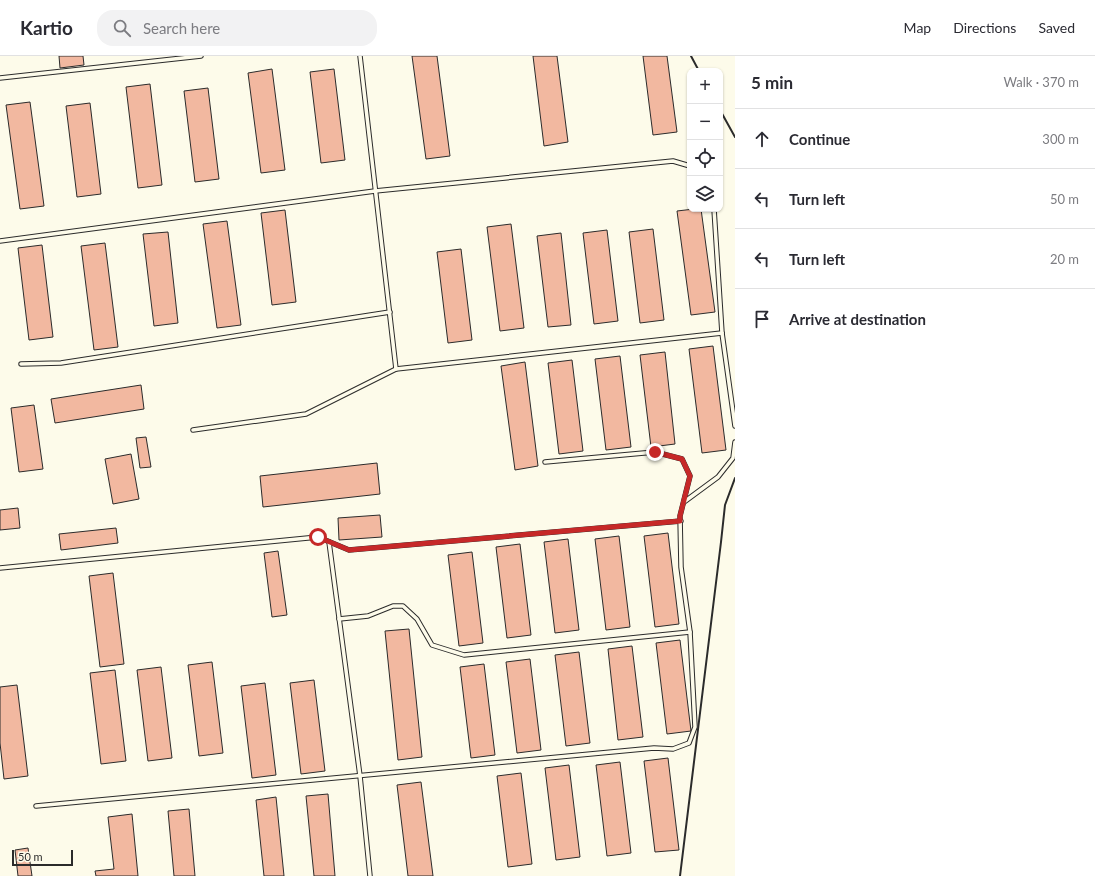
<!DOCTYPE html>
<meta charset="utf-8">
<style>
:root{--surface:#fff;--page:#f2f2f3;--text:#2b2b33;--muted:#7c7c81;--line:#e1e1e2}
body{margin:0;font-family:Lato,sans-serif;background:var(--page);color:var(--text)}
.controls{position:absolute;right:12px;top:12px;display:grid;overflow:hidden;border-radius:8px;box-shadow:0 1px 3px #0004}
.controls button{width:36px;height:36px;display:grid;place-items:center;padding:0;border:0;border-bottom:1px solid var(--line);background:var(--surface);color:var(--text);font:20px sans-serif}
.scale{position:absolute;left:12px;bottom:10px;width:61px;box-sizing:border-box;padding-left:4px;border:2px solid #2b2b2b;border-top:0;font-size:11px;line-height:14px;white-space:nowrap;color:#2b2b2b;-webkit-text-stroke:3px #fdfbea;paint-order:stroke}
.stop{position:absolute;width:12px;height:12px;margin:-9px;border:3px solid #c62828;border-radius:50%;background:#fff}
.stop.end{background:#c62828;border-color:#fff;box-shadow:0 1px 4px #0008}
.list{margin:0;padding:0;list-style:none}
h2{display:flex;justify-content:space-between;align-items:center;height:52px;margin:0;padding:0 16px;font-size:17px}
h2 small{font-size:13px;font-weight:400;color:var(--muted)}
.list li{display:grid;grid-template-columns:26px 1fr auto;gap:12px;align-items:center;box-sizing:border-box;height:60px;padding:0 16px;border-top:1px solid var(--line)}
.list b{display:block;font-size:15px;white-space:nowrap}
.list em{font-size:13px;font-style:normal;color:var(--muted)}
.icon{flex:none;width:22px;height:22px;fill:none;stroke:currentColor;stroke-width:2;stroke-linecap:round;stroke-linejoin:round}
.map{position:relative;flex:none;width:735px;height:820px;overflow:hidden}
header{display:flex;align-items:center;gap:24px;box-sizing:border-box;height:56px;padding:0 20px;background:var(--surface);border-bottom:1px solid var(--line)}
header strong{font-size:19px}
nav{display:flex;gap:22px;margin-inline-start:auto;font-size:14px}
.search{width:280px;height:36px;background:var(--page);display:flex;align-items:center;gap:10px;box-sizing:border-box;padding:0 14px;border-radius:16px;color:var(--muted);font-size:15px}
main{display:flex}
aside{flex:1;background:var(--surface)}
.map>svg:first-child{display:block}
.building{fill:#f2b8a0;stroke:#2b2b2b}
.lines{fill:none;stroke-linecap:round;stroke-linejoin:round}
.lane-casing{stroke:#2b2b2b;stroke-width:5.5}
.lane{stroke:#fdfbea;stroke-width:3.5}
.wall{stroke:#2b2b2b;stroke-width:2}
.route{stroke:#c62828;stroke-width:5}
</style>
<header>
<strong>Kartio</strong>
<div class="search"><svg class="icon" aria-label="search" viewBox="0 0 24 24"><circle cx="10" cy="10" r="6"/><path d="M15 15l6 6"/></svg>Search here</div>
<nav><a>Map</a><a>Directions</a><a>Saved</a></nav>
</header>
<main>
<div class="map">
<svg width="735" height="820" viewBox="0 0 735 820">
<rect width="100%" height="100%" fill="#fdfbea"/>
<!-- building -->
<g class="building">
<polygon points="59,0 83,0 84,9 60,12"/>
<polygon points="412,0 437,0 450,100 426,103"/>
<polygon points="533,0 557,0 568,86 544,90"/>
<polygon points="643,0 667,0 677,76 653,79"/>
<polygon points="272,13 285,114 261,117 248,17"/>
<polygon points="334,13 345,104 321,107 310,16"/>
<polygon points="150,28 162,129 138,132 126,31"/>
<polygon points="208,32 219,123 195,126 184,35"/>
<polygon points="30,46 44,150 20,153 6,49"/>
<polygon points="90,47 101,138 77,141 66,50"/>
<polygon points="694,153 701,153 715,256 691,259 677,155"/>
<polygon points="285,154 296,246 272,249 261,157"/>
<polygon points="227,165 241,269 217,272 203,168"/>
<polygon points="511,168 524,272 500,275 487,171"/>
<polygon points="653,173 664,264 640,267 629,176"/>
<polygon points="607,174 618,265 594,268 583,177"/>
<polygon points="168,176 178,267 154,270 143,178"/>
<polygon points="561,177 571,269 548,271 537,180"/>
<polygon points="105,187 118,291 94,294 81,190"/>
<polygon points="42,189 53,281 29,284 18,192"/>
<polygon points="461,193 472,284 448,287 437,196"/>
<polygon points="713,290 726,394 702,397 689,293"/>
<polygon points="665,296 675,388 651,391 640,299"/>
<polygon points="620,300 631,391 606,394 595,303"/>
<polygon points="572,304 583,395 559,398 548,307"/>
<polygon points="525,306 538,410 515,414 501,310"/>
<polygon points="141,329 144,353 55,367 51,343"/>
<polygon points="34,349 43,413 19,416 11,352"/>
<polygon points="146,381 151,411 140,412 136,382"/>
<polygon points="131,398 139,443 113,448 105,403"/>
<polygon points="377,407 380,438 263,451 260,420"/>
<polygon points="18,452 20,472 0,474 0,454"/>
<polygon points="380,459 382,481 339,484 338,462"/>
<polygon points="116,472 118,487 61,494 59,478"/>
<polygon points="668,477 679,568 655,571 644,480"/>
<polygon points="619,480 630,571 606,574 595,483"/>
<polygon points="568,483 579,574 555,577 544,486"/>
<polygon points="520,488 531,579 507,582 496,491"/>
<polygon points="278,495 287,559 272,561 264,497"/>
<polygon points="472,496 483,587 459,590 448,499"/>
<polygon points="113,517 124,608 100,611 89,520"/>
<polygon points="409,573 422,701 398,704 385,575"/>
<polygon points="680,584 691,675 667,678 656,587"/>
<polygon points="632,590 643,681 618,684 608,593"/>
<polygon points="579,596 590,687 566,690 555,599"/>
<polygon points="530,603 541,694 517,697 506,606"/>
<polygon points="212,606 223,697 199,700 188,609"/>
<polygon points="484,608 495,699 471,702 460,611"/>
<polygon points="161,611 172,702 148,705 137,614"/>
<polygon points="115,614 126,705 101,708 90,617"/>
<polygon points="314,624 325,715 301,718 290,627"/>
<polygon points="265,627 276,719 252,722 241,630"/>
<polygon points="17,629 28,720 4,723 0,687 0,631"/>
<polygon points="668,702 679,794 655,796 644,705"/>
<polygon points="620,706 631,797 607,800 596,709"/>
<polygon points="569,709 580,801 556,804 545,712"/>
<polygon points="521,717 532,808 508,811 497,720"/>
<polygon points="421,726 433,820 408,820 397,729"/>
<polygon points="328,738 335,820 314,820 306,740"/>
<polygon points="276,741 284,820 264,820 256,744"/>
<polygon points="189,753 195,820 174,820 168,755"/>
<polygon points="132,758 138,820 96,820 95,815 114,813 108,761"/>
<polygon points="28,792 32,820 18,820 15,794"/>
</g>
<g class="lines">
<defs>
<g id="lane">
<polyline points="360,0 396,313"/>
<polyline points="0,22 201,0"/>
<polyline points="714,153 722,277 735,370"/>
<polyline points="0,185 375,135 673,105 690,110"/>
<polyline points="21,308 61,307 390,256"/>
<polyline points="193,374 306,358 396,313 722,277"/>
<polyline points="684,446 718,421 733,402 735,386"/>
<polyline points="329,486 360,720 370,820"/>
<polyline points="0,512 318,481 349,494 681,465"/>
<polyline points="339,563 368,560 393,550 403,550 417,563 432,589 464,599 690,576"/>
<polyline points="36,750 654,692 673,693 689,687 695,671 690,576 681,511 680,460 690,420 682,403 655,396 545,406"/>
</g>
</defs>
<!-- lane casing -->
<use href="#lane" class="lane-casing"/>
<!-- lane -->
<use href="#lane" class="lane"/>
<!-- wall -->
<g class="wall">
<polyline points="691,0 699,15"/>
<polyline points="720,54 735,81"/>
<polyline points="680,820 721,486 725,449 735,422"/>
</g>
</g>
<g class="lines">
<!-- route -->
<polyline class="route" points="318,481 349,494 680,465 680,460 690,420 682,403 655,396"/>
</g>
</svg>
<div class="controls">
<button>+</button>
<button>−</button>
<button><svg class="icon" aria-label="locate" viewBox="0 0 24 24"><circle cx="12" cy="12" r="6"/><path d="M12 2v4M12 18v4M2 12h4M18 12h4"/></svg></button>
<button><svg class="icon" aria-label="layers" viewBox="0 0 24 24"><path d="M12 4l9 5-9 5-9-5zM3 14l9 5 9-5"/></svg></button>
</div>
<div class="scale">50 m</div>
<div class="stop" style="left:318px;top:481px"></div>
<div class="stop end" style="left:655px;top:396px"></div>
</div>
<aside>
<h2>5 min<small>Walk · 370 m</small></h2>
<ul class="list">
<li><svg class="icon" aria-label="ahead" viewBox="0 0 24 24"><path d="M12 20V5M6 11l6-6 6 6"/></svg><div><b>Continue</b></div><em>300 m</em></li>
<li><svg class="icon" aria-label="left" viewBox="0 0 24 24"><path d="M17 20v-9H6M10 6l-5 5 5 5"/></svg><div><b>Turn left</b></div><em>50 m</em></li>
<li><svg class="icon" aria-label="left" viewBox="0 0 24 24"><path d="M17 20v-9H6M10 6l-5 5 5 5"/></svg><div><b>Turn left</b></div><em>20 m</em></li>
<li><svg class="icon" aria-label="arrive" viewBox="0 0 24 24"><path d="M6 21V4h12l-3 4 3 4H6"/></svg><div><b>Arrive at destination</b></div></li>
</ul>
</aside>
</main>
